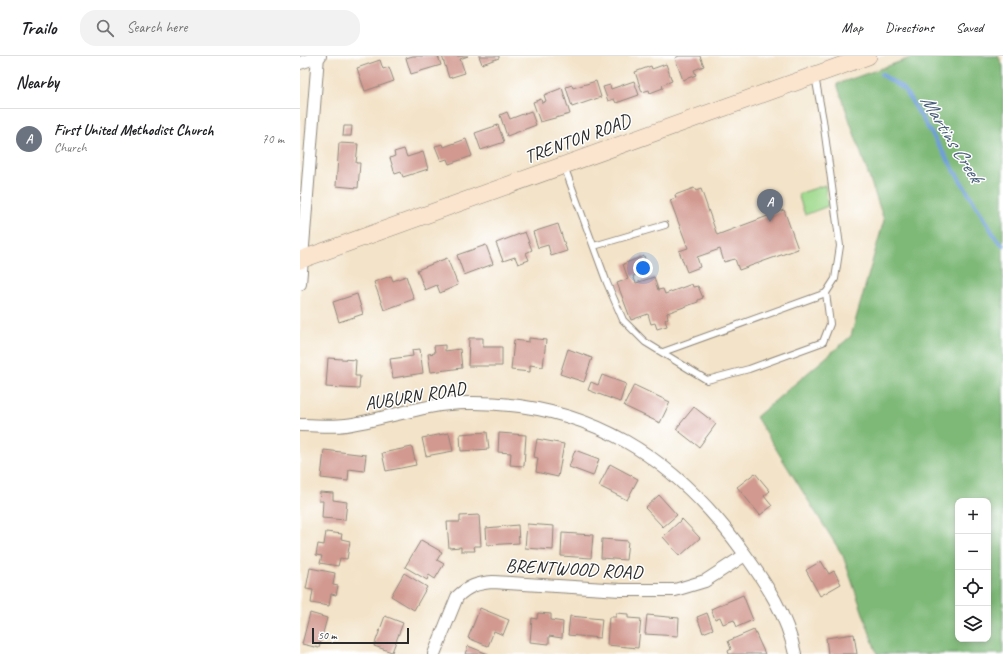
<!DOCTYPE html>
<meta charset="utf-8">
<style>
:root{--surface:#fff;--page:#f2f2f2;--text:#202124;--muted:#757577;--line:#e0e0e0;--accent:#2563eb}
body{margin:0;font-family:Caveat,sans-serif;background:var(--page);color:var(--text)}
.controls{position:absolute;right:12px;bottom:12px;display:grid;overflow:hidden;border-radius:8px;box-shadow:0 2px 6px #0003}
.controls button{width:36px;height:36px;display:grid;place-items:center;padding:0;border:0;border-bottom:1px solid var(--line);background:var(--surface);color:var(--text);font:20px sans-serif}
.scale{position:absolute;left:12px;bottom:10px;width:97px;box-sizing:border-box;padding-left:4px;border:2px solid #2b2b2b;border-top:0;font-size:11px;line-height:14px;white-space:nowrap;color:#2b2b2b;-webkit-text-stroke:3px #fff;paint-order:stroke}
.you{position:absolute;left:343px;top:212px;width:14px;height:14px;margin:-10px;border:3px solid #fff;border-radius:50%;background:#1a73e8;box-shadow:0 0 0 6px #1a73e833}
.badge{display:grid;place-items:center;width:26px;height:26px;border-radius:50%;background:var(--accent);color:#fff;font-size:13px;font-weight:700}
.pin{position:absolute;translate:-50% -33px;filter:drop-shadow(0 1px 2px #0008)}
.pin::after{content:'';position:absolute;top:21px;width:14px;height:12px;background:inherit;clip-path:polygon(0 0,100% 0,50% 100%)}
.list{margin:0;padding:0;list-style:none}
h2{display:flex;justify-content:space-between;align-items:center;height:52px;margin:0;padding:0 16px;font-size:17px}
h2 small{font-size:13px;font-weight:400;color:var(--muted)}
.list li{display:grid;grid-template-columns:26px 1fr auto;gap:12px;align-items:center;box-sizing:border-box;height:60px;padding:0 16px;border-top:1px solid var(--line)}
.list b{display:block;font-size:15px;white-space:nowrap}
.list p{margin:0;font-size:13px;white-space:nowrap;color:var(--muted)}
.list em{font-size:13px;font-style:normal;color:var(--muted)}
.icon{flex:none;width:22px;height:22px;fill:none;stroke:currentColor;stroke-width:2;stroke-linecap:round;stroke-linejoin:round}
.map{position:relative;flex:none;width:703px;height:598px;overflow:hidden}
header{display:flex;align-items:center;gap:24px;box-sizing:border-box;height:56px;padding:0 20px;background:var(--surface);border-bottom:1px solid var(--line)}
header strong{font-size:19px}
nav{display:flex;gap:22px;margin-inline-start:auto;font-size:14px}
.search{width:280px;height:36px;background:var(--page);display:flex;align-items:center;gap:10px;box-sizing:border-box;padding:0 14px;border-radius:16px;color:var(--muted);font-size:15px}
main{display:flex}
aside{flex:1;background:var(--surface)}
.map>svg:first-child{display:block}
.green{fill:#9fd98c;stroke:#65825c}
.forest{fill:#7fb978;stroke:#557252;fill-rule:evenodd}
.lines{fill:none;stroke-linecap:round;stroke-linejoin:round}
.stream{stroke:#719fd9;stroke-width:4}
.building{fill:#d1998f}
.service-casing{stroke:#8f877a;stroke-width:8}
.minor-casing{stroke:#8f877a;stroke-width:14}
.secondary-casing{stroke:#8f877a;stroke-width:18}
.service{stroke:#fff;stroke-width:6}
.minor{stroke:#fff;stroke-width:12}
.secondary{stroke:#fbe5cf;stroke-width:17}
.labels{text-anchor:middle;stroke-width:3;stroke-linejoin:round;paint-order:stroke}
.street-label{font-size:19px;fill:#2b2b2b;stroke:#fff}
.water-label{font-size:20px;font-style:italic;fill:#4a5f79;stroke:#fff}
</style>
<header>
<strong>Trailo</strong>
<div class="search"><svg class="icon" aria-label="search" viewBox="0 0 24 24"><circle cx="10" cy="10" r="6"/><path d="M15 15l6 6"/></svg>Search here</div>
<nav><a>Map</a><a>Directions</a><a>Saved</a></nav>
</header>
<main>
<aside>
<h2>Nearby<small></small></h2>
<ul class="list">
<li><span class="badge" style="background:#6b7280">A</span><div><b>First United Methodist Church</b><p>Church</p></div><em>70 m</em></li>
</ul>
</aside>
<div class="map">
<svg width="703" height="598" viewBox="0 0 703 598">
<rect width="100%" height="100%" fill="#fff"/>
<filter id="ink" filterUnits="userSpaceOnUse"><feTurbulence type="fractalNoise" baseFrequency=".025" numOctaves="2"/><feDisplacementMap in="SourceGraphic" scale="8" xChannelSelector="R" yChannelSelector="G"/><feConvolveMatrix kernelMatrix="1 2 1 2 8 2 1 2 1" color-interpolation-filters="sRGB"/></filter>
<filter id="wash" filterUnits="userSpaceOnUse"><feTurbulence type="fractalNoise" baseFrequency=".012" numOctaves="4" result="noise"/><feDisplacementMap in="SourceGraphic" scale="16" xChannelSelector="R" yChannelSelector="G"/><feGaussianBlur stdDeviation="0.9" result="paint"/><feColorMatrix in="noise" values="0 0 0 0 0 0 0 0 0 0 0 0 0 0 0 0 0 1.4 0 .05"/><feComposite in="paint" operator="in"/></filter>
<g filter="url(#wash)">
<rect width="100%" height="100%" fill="#f3e3c8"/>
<!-- green -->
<polygon class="green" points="525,129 528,150 505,159 498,138"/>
<!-- forest -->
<path class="forest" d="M616,0H698L703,10V598H577L543,500L456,361L551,280L584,164L537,28ZM658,445H688V583H658Z"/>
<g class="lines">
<!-- stream -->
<polyline class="stream" points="581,18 604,33 696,182 703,189"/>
</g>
<g id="blocks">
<!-- building -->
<g class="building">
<polygon points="113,0 138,0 141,9 111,18 106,2"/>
<polygon points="142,0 168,0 160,3 165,17 149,22"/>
<polygon points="179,0 199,0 199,2 182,8"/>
<polygon points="379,0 400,0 404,10 394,14 396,19 383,24 375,2"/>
<polygon points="80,4 83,13 89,11 94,25 65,35 57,12"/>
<polygon points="366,8 372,25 362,29 363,32 350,37 349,34 342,36 335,16 351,10 352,13"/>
<polygon points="296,25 301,41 272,51 266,31 272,29 273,32"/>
<polygon points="334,25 339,39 316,47 314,43 308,45 303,31 310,29 311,33"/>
<polygon points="262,32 270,58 240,66 233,46 241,43 242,47 246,45 244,39"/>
<polygon points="231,55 236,69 207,80 200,59 207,56 210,63"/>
<polygon points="198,69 204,86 181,94 175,77"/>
<polygon points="44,70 52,70 51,80 43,80"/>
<polygon points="166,83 172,100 149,108 147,103 141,105 135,90 143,88 144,91"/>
<polygon points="39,87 58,88 56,107 60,107 58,132 36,130"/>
<polygon points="104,93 107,101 123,96 128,113 103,121 101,116 95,118 90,102 95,100 94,96"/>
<polygon points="394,132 396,135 401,133 417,179 484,154 498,193 439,214 435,203 424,206 420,193 397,201 400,211 387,216 379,195 388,192 370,144 376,142 375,139"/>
<polygon points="258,168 267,195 251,200 248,189 238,192 233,176"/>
<polygon points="225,176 232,194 226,197 229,204 218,208 215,201 203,205 196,187"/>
<polygon points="186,189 193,208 164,219 157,199"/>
<polygon points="344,200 349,214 333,220 336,227 354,221 358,234 363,233 365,238 392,228 393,231 398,230 403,242 398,244 398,246 367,257 368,262 365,264 367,270 357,273 355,267 351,268 348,258 331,264 317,227 328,223 323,208"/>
<polygon points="147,202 158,229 140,237 137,229 125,234 117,214"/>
<polygon points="91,220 93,225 106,220 114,243 84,254 74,226"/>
<polygon points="57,238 63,258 39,266 33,246"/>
<polygon points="169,282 183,282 183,291 202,291 202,310 168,310"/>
<polygon points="229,282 246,284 243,311 230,309 230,316 211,314 214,284 229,286"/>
<polygon points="145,289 145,295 160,293 162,312 131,316 128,298 135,297 134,290"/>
<polygon points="120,293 123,317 93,322 90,303 113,300 112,294"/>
<polygon points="268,293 292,302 284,326 260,318"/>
<polygon points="28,302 56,304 55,320 60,320 59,333 26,331"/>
<polygon points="302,319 326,328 320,346 288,334 291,326 298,329"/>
<polygon points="334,329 370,346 360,367 324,350"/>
<polygon points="394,351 416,368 399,391 376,373"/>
<polygon points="187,376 189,393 161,395 160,378"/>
<polygon points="149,377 153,395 126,400 122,382"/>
<polygon points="199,377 226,379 224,410 210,409 211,397 198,396"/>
<polygon points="237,383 264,388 258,421 236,416 238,402 234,401"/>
<polygon points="112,391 116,409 86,415 82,397"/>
<polygon points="24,394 66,399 64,415 49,413 48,425 21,422"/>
<polygon points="275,394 299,403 293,420 269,411"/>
<polygon points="310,408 338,423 327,444 299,430"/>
<polygon points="455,417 470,435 464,440 472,450 460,459 437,431"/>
<polygon points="20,436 33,437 33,444 47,446 45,464 22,462 23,445 19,445"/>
<polygon points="359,439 377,459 363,471 345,452"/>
<polygon points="179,459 181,490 174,490 175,495 161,495 161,491 149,492 147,466 160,466 160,460"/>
<polygon points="382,463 400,482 380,500 363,481"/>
<polygon points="227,468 254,470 253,494 225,492"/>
<polygon points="218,469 219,487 187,489 186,472"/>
<polygon points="26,476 42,478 41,483 50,485 47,503 40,502 38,510 20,507 22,500 16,499 18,488 24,489"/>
<polygon points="262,477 293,479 291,502 261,500"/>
<polygon points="302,483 328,485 326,504 301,502"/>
<polygon points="121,484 142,496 137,504 144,508 135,523 129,519 127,524 105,511"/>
<polygon points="521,505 529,518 534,515 541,528 520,540 506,514"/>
<polygon points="10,512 35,517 33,529 38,530 36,539 31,538 29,550 11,547 13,534 6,533"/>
<polygon points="104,517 127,531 114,554 91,540"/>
<polygon points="443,539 453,564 437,571 434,564 423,568 420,561 415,563 411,553"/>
<polygon points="180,552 209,564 203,579 194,575 188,590 168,582"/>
<polygon points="10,557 27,562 19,592 2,588"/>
<polygon points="238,557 251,558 251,564 263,566 262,582 249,580 249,588 230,586 232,562 237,563"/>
<polygon points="316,557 328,558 328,562 341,563 338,592 307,589 309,561 316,561"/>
<polygon points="407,557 413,573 403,577 397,561"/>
<polygon points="347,559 379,562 378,580 345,578"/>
<polygon points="85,560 103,567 92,596 74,590"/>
<polygon points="270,560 302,563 300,582 268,579"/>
<polygon points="454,574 465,598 429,598 428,595 431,593 428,585"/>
<polygon points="554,578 557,598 528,598 526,582"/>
<polygon points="168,590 188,598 165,598"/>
</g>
</g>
</g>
<g filter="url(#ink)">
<use href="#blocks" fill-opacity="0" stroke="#8f877a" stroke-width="1"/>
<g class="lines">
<defs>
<g id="service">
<polyline points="264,110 307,227 323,264 345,286 407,324 449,313 523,286 530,268 526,237 535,223 540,190 523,64 515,20"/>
<polyline points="294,190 365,169"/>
<polyline points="363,296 526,237"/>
</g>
<g id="minor">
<polyline points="0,7 20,0"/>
<polyline points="0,228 18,0"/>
<path d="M0,369C15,369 31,371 46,369C87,363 126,347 167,347C289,345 375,401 444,497C467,529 487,559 495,598"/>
<path d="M134,598L157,541C168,530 178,527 193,526L321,534H375L405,525L445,499"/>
</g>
<polyline id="secondary" points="0,204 568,0"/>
</defs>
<!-- service casing -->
<use href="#service" class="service-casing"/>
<!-- minor casing -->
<use href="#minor" class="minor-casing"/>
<!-- secondary casing -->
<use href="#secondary" class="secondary-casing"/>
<!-- service -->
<use href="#service" class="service"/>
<!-- minor -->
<use href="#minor" class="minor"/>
<!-- secondary -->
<use href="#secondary" class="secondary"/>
</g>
</g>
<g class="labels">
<!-- street labels -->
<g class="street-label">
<text transform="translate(277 82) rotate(-20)" y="7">TRENTON ROAD</text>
<text transform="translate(115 339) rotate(-9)" y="7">AUBURN ROAD</text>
<text transform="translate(274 512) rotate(3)" y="7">BRENTWOOD ROAD</text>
</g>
<!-- water labels -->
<g class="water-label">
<text transform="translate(652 82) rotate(58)" y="7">Martins Creek</text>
</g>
</g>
</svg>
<div class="controls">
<button>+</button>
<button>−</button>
<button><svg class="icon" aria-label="locate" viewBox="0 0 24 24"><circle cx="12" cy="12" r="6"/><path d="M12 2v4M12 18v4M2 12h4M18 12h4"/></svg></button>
<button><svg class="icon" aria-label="layers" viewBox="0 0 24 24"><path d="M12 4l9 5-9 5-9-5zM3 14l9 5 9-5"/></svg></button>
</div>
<div class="scale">50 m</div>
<div class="you"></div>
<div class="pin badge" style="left:470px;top:166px;background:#6b7280">A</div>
</div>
</main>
